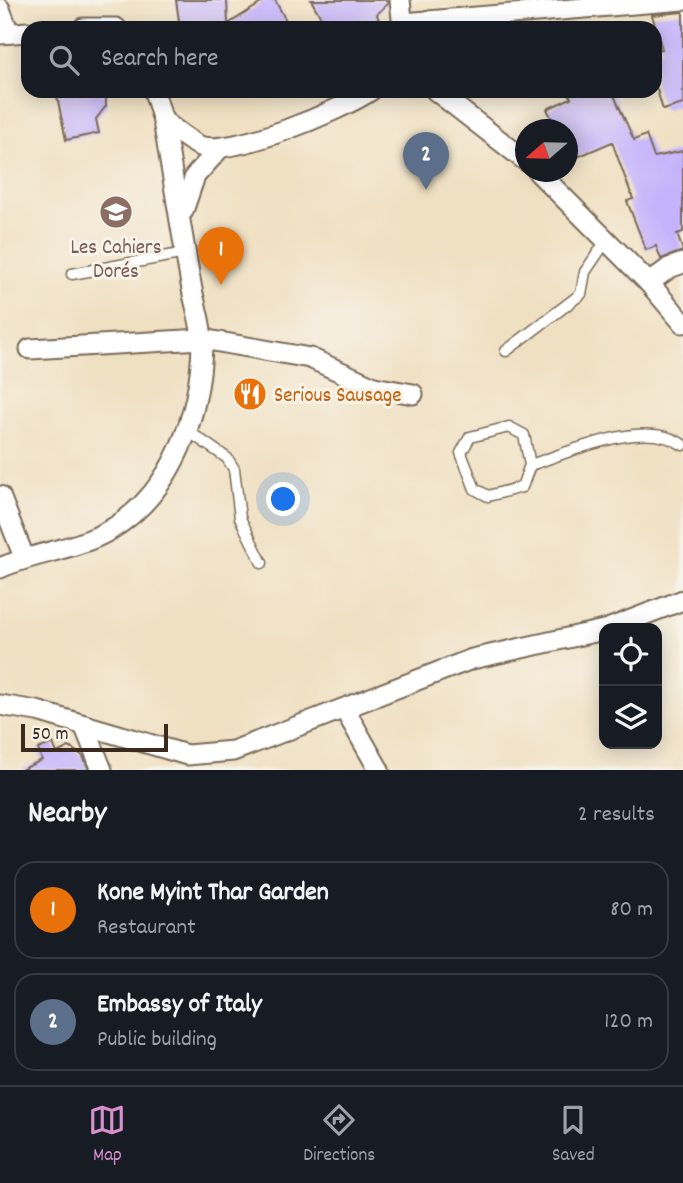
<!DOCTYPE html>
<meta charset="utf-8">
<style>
:root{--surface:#171b24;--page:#20242c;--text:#f1f3f6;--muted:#9ea1a6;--line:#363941;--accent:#d690ce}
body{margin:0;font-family:Dekko,sans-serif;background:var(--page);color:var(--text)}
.controls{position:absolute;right:21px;bottom:21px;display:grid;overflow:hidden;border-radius:14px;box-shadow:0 4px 18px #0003}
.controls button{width:63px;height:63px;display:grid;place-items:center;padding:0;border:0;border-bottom:2px solid var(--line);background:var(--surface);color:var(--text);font:35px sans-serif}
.compass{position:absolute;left:515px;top:119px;width:63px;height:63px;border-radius:50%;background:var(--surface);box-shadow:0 4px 18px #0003;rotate:250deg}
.scale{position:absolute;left:21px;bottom:18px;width:147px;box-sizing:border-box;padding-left:7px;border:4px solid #3b2a1e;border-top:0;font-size:19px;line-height:24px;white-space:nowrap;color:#3b2a1e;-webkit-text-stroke:5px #f7f3e8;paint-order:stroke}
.you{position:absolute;left:284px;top:500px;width:24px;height:24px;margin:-18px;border:5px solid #fff;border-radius:50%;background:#1a73e8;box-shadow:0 0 0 10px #1a73e833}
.badge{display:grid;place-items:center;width:46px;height:46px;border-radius:50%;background:var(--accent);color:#fff;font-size:23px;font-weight:700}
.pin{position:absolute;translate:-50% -58px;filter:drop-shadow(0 2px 4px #0008)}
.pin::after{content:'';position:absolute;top:37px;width:24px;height:21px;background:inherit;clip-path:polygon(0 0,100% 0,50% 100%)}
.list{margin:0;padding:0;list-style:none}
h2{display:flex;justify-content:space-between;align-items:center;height:91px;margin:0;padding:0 28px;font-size:30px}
h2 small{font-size:23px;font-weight:400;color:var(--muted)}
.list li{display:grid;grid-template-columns:46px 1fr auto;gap:21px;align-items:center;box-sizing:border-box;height:98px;margin:0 14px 14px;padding:0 14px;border:2px solid var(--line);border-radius:21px}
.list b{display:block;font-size:26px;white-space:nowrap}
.list p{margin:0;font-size:23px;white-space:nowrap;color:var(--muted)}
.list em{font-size:23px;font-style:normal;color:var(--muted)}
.icon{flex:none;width:38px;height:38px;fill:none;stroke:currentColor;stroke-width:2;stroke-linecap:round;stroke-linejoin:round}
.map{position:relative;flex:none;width:683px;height:770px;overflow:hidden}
.search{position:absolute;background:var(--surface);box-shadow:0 4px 18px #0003;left:21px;right:21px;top:21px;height:77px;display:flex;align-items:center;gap:18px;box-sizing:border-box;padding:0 24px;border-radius:21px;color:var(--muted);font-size:26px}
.sheet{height:315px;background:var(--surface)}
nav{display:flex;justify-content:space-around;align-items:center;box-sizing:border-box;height:98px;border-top:2px solid var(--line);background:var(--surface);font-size:19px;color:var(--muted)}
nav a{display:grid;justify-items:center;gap:4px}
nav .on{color:var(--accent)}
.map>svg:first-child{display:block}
.building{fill:#c5b2fc}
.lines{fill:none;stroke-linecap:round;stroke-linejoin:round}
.lane-casing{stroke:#7a6a57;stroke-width:13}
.street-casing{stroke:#7a6a57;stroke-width:23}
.lane{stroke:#fff;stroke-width:10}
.street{stroke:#fff;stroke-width:19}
.labels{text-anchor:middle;stroke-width:6;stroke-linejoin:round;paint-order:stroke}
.education-label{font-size:21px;fill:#785e54;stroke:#f7f3e8}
.food-label{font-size:21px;fill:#c56008;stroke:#f7f3e8;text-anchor:start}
</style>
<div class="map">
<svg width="683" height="770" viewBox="0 0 683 770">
<rect width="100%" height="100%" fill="#f7f3e8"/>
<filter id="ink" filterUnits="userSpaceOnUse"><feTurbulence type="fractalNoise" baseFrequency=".0143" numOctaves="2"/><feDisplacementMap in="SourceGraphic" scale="14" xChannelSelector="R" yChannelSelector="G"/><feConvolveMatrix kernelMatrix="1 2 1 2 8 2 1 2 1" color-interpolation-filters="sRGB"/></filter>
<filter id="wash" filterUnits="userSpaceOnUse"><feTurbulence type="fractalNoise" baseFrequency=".00686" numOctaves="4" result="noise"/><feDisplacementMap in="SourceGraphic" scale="28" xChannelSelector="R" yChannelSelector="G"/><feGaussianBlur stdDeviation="1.57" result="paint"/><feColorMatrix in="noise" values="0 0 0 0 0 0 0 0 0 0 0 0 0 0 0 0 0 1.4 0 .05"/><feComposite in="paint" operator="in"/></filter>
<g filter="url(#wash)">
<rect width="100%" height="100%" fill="#f0e0c2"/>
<g id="blocks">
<!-- building -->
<g class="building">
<polygon points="176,0 227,0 228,24 266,0 275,0 290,28 180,28"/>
<polygon points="311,0 388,0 388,3 377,14 379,21 373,28 327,28"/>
<polygon points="683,12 683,104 663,110 655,83 655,51 662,49 652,15"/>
<polygon points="56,91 100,91 106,97 106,106 96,119 99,133 66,140"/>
<polygon points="568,91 612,91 634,140 646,135 654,157 683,151 683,232 677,234 683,251 661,259 656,246 646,250 627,201 633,199 612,142 568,161 568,130 557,130 547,109 571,98"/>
<polygon points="53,743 57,753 69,747 83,756 89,770 21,770 42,760 38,749"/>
</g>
</g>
</g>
<g filter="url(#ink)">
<use href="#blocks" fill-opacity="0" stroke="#7a6a57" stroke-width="2"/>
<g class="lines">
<defs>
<g id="lane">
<polyline points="72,274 185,253"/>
<polyline points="506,351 581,294 585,272 606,241"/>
<polygon points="509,427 524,435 530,465 522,487 488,496 475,489 461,453 470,437"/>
<polyline points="188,431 227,458 234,469 240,518 262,563"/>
<path d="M530,465C571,452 644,417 683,445"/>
</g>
<g id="street">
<polyline points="400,0 403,28"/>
<polyline points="0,9 9,33"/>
<polyline points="403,23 683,0"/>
<polyline points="83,28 116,28"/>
<polyline points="0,34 28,32"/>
<polyline points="436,91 526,161"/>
<path d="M163,121C175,129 188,141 200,146C231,157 342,110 370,91"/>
<polyline points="538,172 649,283 683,323"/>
<polyline points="183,211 195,176 220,148"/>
<polyline points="649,283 669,268 683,263"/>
<polyline points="30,349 202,339 310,358 374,387 413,394"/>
<polyline points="0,496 24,557"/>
<path d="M0,568C36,552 76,550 110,530C174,492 201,413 202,342C202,324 194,302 191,284C181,230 173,176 163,121L154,91"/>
<polyline points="610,628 683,600"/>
<polyline points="0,705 37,711 187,755 233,751 472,659 604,630"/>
<polyline points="345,710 379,770"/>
<polyline points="84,725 102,770"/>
</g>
</defs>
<!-- lane casing -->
<use href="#lane" class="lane-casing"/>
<!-- street casing -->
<use href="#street" class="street-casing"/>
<!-- lane -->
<use href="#lane" class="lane"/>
<!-- street -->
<use href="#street" class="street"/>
</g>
</g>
<!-- icons -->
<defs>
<symbol id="school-disc" viewBox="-11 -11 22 22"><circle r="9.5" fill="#8d6e63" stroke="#f7f3e8"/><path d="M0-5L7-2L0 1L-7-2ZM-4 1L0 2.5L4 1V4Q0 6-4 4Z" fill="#fff"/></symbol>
<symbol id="restaurant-disc" viewBox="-11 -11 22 22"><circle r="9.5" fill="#e8710a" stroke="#f7f3e8"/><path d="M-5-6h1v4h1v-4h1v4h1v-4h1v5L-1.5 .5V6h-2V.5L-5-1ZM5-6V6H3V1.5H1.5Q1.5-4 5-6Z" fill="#fff"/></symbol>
</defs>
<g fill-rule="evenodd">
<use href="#school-disc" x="97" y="193" width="38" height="38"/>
<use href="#restaurant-disc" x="231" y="375" width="38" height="38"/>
</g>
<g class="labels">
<!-- education labels -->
<g class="education-label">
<text x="116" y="253">Les Cahiers<tspan x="116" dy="24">Dorés</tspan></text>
</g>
<!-- food labels -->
<g class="food-label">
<text x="274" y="401">Serious Sausage</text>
</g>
</g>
</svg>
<div class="controls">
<button><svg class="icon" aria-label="locate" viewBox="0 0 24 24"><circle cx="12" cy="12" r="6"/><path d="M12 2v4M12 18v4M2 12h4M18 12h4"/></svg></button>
<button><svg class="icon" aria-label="layers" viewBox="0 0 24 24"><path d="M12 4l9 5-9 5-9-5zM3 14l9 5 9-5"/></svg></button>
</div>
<svg class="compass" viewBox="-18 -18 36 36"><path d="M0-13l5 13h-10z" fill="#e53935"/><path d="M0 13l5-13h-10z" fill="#9ea1a6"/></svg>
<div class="scale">50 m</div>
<div class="you"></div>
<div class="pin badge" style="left:221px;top:285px;background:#e8710a">1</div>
<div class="pin badge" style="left:426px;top:190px;background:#5c6f8a">2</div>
<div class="search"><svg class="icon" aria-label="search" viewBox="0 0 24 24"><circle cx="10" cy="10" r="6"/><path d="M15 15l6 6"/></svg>Search here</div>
</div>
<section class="sheet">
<h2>Nearby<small>2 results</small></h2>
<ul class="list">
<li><span class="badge" style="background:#e8710a">1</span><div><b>Kone Myint Thar Garden</b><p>Restaurant</p></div><em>80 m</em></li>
<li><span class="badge" style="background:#5c6f8a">2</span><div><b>Embassy of Italy</b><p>Public building</p></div><em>120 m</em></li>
</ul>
</section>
<nav>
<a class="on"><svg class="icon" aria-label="map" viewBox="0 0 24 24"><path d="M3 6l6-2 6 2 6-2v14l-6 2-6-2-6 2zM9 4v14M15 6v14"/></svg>Map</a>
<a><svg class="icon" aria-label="directions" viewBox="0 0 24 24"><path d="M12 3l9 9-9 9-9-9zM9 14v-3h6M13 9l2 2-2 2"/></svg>Directions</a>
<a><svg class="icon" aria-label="saved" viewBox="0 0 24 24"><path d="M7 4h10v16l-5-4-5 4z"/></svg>Saved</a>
</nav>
